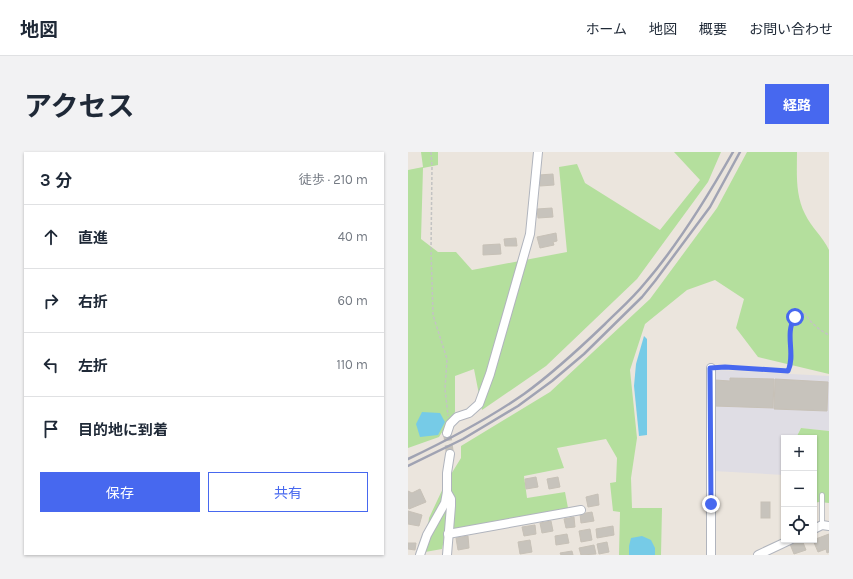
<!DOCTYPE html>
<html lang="ja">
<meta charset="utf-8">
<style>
:root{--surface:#fff;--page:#f2f2f3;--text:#1f2937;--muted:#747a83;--line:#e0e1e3;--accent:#4768ef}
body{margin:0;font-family:Karla,"Noto Sans JP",sans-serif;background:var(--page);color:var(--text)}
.controls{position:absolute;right:12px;bottom:12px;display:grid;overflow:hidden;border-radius:0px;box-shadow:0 1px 3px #0004}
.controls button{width:36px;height:36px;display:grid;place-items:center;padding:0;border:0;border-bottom:1px solid var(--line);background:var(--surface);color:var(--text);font:20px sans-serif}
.stop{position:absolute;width:12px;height:12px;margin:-9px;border:3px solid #4768ef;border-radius:50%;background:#fff}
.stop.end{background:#4768ef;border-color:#fff;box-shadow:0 1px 4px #0008}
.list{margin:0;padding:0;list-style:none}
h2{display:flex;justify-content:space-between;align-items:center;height:52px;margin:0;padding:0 16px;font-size:17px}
h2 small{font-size:13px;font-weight:400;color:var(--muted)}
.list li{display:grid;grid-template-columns:26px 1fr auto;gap:12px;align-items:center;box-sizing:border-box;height:64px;padding:0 16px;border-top:1px solid var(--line)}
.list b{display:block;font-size:15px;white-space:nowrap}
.list em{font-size:13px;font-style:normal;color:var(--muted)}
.actions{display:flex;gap:8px;padding:12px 16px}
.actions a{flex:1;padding:9px 0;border:1px solid var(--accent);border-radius:0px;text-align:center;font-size:14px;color:var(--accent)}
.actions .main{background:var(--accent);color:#fff}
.icon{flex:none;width:22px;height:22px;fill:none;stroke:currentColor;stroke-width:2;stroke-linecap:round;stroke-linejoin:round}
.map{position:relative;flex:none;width:421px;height:403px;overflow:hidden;border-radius:0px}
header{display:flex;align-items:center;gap:24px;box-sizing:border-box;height:56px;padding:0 20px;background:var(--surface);border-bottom:1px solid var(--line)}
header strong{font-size:19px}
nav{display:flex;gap:22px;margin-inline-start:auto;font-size:14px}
.intro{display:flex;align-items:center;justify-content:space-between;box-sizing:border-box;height:96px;padding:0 24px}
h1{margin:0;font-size:28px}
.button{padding:10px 18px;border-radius:0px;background:var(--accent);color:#fff;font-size:14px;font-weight:700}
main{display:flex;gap:24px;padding:0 24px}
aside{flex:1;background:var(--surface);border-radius:0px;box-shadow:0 1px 3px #0004}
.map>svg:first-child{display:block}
.industrial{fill:#dfdde4}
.green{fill:#b4df9d}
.water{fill:#76cbe7}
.building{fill:#c7c3bc;stroke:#c7c1b7}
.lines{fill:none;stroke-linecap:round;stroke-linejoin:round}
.minor-tunnel{stroke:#c4c0b9;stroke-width:8;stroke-dasharray:8 4;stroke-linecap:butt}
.service-casing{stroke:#b0b4bd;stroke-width:5.5}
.minor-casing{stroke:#b0b4bd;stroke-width:10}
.path{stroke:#c3c3c3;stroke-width:1.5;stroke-dasharray:3 2;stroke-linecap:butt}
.service{stroke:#fff;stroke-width:4}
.minor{stroke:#fff;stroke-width:8}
.rail{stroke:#a0a3b3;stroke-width:2.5}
.route{stroke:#4768ef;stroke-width:5}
</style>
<header>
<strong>地図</strong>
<nav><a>ホーム</a><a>地図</a><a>概要</a><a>お問い合わせ</a></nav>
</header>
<div class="intro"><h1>アクセス</h1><a class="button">経路</a></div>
<main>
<aside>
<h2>3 分<small>徒歩 · 210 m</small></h2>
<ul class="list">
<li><svg class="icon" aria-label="ahead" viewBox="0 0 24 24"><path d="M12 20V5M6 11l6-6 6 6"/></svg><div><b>直進</b></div><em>40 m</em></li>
<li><svg class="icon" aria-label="right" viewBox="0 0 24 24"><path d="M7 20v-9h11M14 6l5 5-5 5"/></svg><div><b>右折</b></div><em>60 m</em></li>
<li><svg class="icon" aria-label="left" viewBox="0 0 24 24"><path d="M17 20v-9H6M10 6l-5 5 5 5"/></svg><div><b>左折</b></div><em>110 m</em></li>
<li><svg class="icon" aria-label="arrive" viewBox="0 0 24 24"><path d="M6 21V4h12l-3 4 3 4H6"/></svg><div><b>目的地に到着</b></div></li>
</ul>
<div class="actions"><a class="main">保存</a><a>共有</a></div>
</aside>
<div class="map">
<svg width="421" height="403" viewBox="0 0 421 403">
<rect width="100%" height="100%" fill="#ebe5dd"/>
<!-- industrial -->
<polygon class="industrial" points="309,218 421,224 421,279 393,276 388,286 376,286 376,323 305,319 304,224"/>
<!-- green -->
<g class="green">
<polygon points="13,0 30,0 30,13 15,16 13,87 30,100 48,100 64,118 159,100 151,15 169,12 177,31 252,78 292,28 266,0 313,0 300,30 229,127 138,214 74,258 66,217 47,224 47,260 31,285 0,296 0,18 15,15"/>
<path d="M339,0H389C389,21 387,42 397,62C403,75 415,85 421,98V222L350,205L328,176L336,147L307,128L279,138L237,172L222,218L229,286L223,326L224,356H254L253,403H247V396L221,394V403H211L212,360L205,359L202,331L208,330L209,306L198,287L149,296L156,316L116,324L119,346L157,340L160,356L38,378L34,397L17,400L21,366L37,332L53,306V294L142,240L242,147L309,56Z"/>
<polygon points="393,276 421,279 421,351 411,350 406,351 406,286 388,286"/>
</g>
<!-- water -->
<g class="water">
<polygon points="236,184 239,187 239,283 231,284 226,234 228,212"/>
<polygon points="14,260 32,261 37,270 30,283 12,285 8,272"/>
<polygon points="234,384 243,388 247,396 247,403 221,403 221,394 223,386"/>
</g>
<!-- building -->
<g class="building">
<polygon points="145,22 146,33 132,34 131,23"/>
<polygon points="144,56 145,65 130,66 129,57"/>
<polygon points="148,81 149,89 145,90 146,93 132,96 129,85"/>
<polygon points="108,86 109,94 97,94 96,87"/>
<polygon points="92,92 93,102 75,103 75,93"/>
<polygon points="322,226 366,227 365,256 306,254 307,228 322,229"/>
<polygon points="367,227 420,230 419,259 366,257"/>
<polygon points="128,325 130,335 118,337 117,327"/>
<polygon points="150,325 152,335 141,337 139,327"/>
<polygon points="12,337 18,350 1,357 0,355 0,339 4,341"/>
<polygon points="190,342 191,353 180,355 178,345"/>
<rect x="353" y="350" width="9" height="16"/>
<polygon points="0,359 14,363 11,374 0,372"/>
<polygon points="184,360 186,369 173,371 172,362"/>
<polygon points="166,365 167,375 158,376 156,367"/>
<polygon points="143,369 145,379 134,381 132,371"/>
<polygon points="127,373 128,382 116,384 114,375"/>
<polygon points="205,374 206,383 189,386 188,377"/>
<polygon points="182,377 184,388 173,390 171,379"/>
<polygon points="159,382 161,391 148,393 147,384"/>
<polygon points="421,382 421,400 419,401 418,397 410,400 405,388"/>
<polygon points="60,384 61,396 50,398 48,386"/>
<polygon points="122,388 124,400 112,402 110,390"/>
<polygon points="394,388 398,398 386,402 382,392"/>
<polygon points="199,390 201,400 191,402 189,392"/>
<polygon points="0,391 8,391 7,398 0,397"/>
<polygon points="186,393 188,402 173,403 171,396"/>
<polygon points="164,399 165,403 153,403 152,401"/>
</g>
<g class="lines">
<!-- minor-tunnel -->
<polyline class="minor-tunnel" points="39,281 42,302"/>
<defs>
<polyline id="service" points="414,373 414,343"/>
<g id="minor">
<polyline points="303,216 303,403"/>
<polyline points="39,281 42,272 49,265 61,261 71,252 82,222 122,82 130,0"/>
<polyline points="406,377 414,373 421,374"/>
<polyline points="40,382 173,358"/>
<polyline points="12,403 19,383 37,351 39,340 39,321 42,302"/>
<polyline points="39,403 43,354 43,347 39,340"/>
<polyline points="350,403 382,388"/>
</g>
</defs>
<!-- service casing -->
<use href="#service" class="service-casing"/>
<!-- minor casing -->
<use href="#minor" class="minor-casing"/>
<!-- path -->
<g class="path">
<polyline points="23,0 24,15 23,98 25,163 39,207 37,237 40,264"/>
<path d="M310,215L380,219C388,201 372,175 392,161L397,162C403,171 411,178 421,183"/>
</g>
<!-- service -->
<use href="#service" class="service"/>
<!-- minor -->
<use href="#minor" class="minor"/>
<!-- rail -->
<g class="rail">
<path d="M0,307C40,288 80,267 116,242C145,221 171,197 197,172C210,159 225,146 237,131C270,93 300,44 325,0"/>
<polyline points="0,314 55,287 110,254 144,229 176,202 234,145 247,129 302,55 332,0"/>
</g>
</g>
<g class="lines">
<!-- route -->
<path class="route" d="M303,352L302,216L317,215L380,219C388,202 376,182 387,165"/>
</g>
</svg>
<div class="controls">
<button>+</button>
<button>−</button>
<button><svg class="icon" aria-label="locate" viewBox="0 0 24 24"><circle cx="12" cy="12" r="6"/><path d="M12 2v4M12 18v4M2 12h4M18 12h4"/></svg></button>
</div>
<div class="stop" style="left:387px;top:165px"></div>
<div class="stop end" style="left:303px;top:352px"></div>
</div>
</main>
